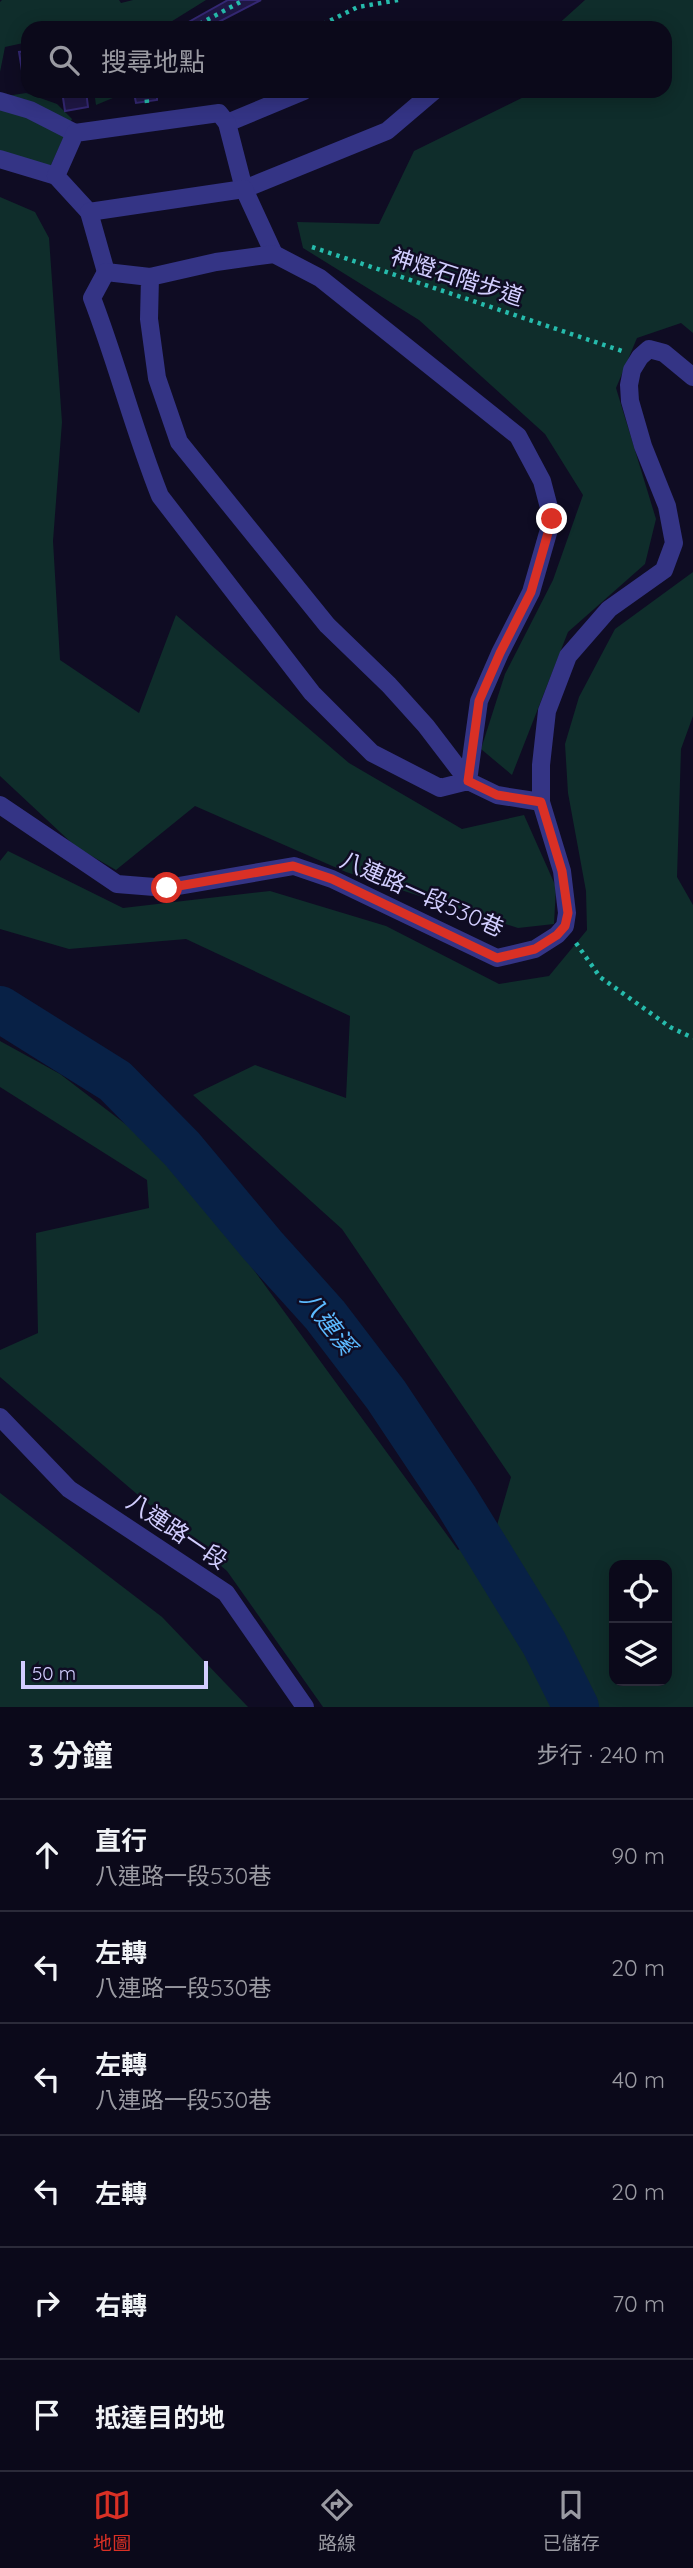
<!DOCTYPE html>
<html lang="zh-TW">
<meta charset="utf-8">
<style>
:root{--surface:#0b091a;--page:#141223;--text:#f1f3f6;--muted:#9a9aa2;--line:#2b2a39;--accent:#d93025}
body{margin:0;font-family:Quicksand,"Noto Sans TC",sans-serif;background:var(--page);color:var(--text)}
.controls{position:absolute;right:21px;bottom:21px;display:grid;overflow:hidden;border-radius:14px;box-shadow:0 4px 18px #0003}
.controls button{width:63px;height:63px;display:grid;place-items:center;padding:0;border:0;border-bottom:2px solid var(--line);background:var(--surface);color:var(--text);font:35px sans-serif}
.scale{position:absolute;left:21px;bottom:18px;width:187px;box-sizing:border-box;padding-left:7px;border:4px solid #d2ceff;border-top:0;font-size:19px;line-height:24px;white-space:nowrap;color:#d2ceff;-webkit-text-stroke:5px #0f0c23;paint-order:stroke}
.stop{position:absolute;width:21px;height:21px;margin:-16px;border:5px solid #d93025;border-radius:50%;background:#fff}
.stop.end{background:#d93025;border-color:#fff;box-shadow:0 2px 7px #0008}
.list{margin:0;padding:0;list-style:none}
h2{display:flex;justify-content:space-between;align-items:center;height:91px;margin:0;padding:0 28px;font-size:30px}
h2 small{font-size:23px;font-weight:400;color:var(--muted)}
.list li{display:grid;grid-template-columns:46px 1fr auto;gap:21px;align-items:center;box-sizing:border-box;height:112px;padding:0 28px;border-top:2px solid var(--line)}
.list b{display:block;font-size:26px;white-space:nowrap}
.list p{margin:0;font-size:23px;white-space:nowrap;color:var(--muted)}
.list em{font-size:23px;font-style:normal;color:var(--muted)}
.icon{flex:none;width:38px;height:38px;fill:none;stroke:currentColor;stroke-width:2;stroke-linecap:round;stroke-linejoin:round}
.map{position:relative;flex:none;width:693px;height:1707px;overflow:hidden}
.search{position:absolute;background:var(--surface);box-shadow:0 4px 18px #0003;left:21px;right:21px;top:21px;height:77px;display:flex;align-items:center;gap:18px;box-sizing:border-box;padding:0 24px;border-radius:21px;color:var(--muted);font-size:26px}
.sheet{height:763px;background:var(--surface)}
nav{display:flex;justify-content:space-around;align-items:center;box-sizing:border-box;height:98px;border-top:2px solid var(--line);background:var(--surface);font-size:19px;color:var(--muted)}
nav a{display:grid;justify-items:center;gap:4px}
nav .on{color:var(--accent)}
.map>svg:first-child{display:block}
.green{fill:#0f2d2b;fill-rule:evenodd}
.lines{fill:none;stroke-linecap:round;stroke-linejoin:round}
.river{stroke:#082146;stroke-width:46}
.building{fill:#1f1745;stroke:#342873;stroke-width:2}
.path{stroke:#26bbac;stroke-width:4.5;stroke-dasharray:3.5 5;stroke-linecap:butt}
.minor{stroke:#343485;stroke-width:18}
.route{stroke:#d93025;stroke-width:9}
.labels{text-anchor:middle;stroke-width:5;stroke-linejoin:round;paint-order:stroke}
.street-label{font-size:23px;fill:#d2ceff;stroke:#0f0c23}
.water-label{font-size:24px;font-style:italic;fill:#5cbaff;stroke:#0f0c23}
</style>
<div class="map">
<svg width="693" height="1707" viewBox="0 0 693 1707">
<rect width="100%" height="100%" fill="#0f0c23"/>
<!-- green -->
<g class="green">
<polygon points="2,0 119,0 121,3 133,0 206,0 161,28 28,28 28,42 5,47 0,72 0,2"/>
<polygon points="585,0 693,0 693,333 681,323 637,338 616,388 656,519 645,564 568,632 512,775 481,749 505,674 553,580 583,495 545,434 419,320 303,248 297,222 379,224 414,151 536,91 665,91 665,28 554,28"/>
<polygon points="94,91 121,91 120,95 96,105"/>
<polygon points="26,93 57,104 72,119 45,178 0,160 0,97"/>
<polygon points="0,197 35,212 49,238 62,422 53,541 60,660 139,713 176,615 349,763 462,829 524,815 556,887 554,924 518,928 346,872 195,806 116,870 76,847 0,776"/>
<path d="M693,572V716L681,749L677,877L693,905V1707H323L227,1571L0,1377V1350L38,1333L36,1233L149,1208L147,1180L0,1087V1041L60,1074L175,1162L458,1550L495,1532L511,1477L342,1229L193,1095L255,1065L346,1098L350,1016L186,939L69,949L0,929V861L8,851L123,908L270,891L386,926L499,984L549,976L587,930L586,891L568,793L565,744L579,697L615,629ZM614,1565H667V1681H614Z"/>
<polygon points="0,1493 162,1617 248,1707 0,1707"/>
</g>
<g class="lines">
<!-- river -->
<polyline class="river" points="0,1009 115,1081 182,1149 263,1246 325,1315 386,1395 456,1500 544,1643 576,1707"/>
</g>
<!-- building -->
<g class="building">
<polygon points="228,0 261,0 207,28 178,28"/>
<polygon points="28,51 28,76 23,77 19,52"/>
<polygon points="62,91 86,91 88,107 65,111"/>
<polygon points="137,91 157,91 157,100 136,103 134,93"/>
</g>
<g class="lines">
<!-- path -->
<g class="path">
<polyline points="192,28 244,0"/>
<polyline points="315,28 358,7 398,0"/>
<polyline points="146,91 147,103"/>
<polyline points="312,247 622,351"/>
<polyline points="576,943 600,977 670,1027 693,1038"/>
</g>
<!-- minor -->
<g class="minor">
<polyline points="0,101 30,110 75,133"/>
<polyline points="227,123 304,91"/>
<polyline points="0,159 56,176"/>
<polyline points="89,212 56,176 75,133 219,113 227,123 244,189 387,131 434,91"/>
<polyline points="106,272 89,212 244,189 274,254"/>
<path d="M150,277L149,319L157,378L179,442L327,625L389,685L426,726L468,781L440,788L372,753L312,693L160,496C134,431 117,363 92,298L106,272L150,277L216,262L274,254L320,278L518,436L542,481L552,519L531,592L500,653L479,701L468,781L497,795L541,802"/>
<polyline points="0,805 117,884 167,888 294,866 332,879 497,958 535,949 557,935 565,926 567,913 562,871 541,802 541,765 547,711 568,656 609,609 664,570 674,543 667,506 643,446 630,401 629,385 632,370 640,357 649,349 664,353 693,377"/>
<polyline points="0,1417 69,1489 226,1593 305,1707"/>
</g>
</g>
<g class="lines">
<!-- route -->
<polyline class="route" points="167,888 293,866 332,879 497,958 535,949 557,935 565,926 568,913 562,871 541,802 497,795 468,781 479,701 500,653 531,592 552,519"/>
</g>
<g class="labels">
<!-- street labels -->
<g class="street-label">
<text transform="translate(457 277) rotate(18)" y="8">神燈石階步道</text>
<text transform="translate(422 894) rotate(24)" y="8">八連路一段530巷</text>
<text transform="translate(177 1531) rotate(34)" y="8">八連路一段</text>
</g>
<!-- water labels -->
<g class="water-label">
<text transform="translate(328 1323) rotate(52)" y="8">八連溪</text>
</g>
</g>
</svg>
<div class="controls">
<button><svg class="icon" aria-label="locate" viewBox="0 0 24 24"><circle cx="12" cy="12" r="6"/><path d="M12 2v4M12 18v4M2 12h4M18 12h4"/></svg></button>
<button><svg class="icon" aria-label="layers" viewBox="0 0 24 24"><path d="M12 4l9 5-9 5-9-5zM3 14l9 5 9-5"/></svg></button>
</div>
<div class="scale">50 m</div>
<div class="stop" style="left:167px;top:888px"></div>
<div class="stop end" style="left:552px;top:519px"></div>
<div class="search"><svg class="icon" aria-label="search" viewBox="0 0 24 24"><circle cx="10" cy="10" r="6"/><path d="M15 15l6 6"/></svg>搜尋地點</div>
</div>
<section class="sheet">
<h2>3 分鐘<small>步行 · 240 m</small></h2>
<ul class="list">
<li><svg class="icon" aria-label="ahead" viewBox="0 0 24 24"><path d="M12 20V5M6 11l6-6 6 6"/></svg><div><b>直行</b><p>八連路一段530巷</p></div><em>90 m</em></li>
<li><svg class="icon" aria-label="left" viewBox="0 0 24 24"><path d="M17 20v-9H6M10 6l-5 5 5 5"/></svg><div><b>左轉</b><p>八連路一段530巷</p></div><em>20 m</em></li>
<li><svg class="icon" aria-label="left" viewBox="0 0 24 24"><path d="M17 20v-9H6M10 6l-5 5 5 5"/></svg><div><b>左轉</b><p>八連路一段530巷</p></div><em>40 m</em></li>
<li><svg class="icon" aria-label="left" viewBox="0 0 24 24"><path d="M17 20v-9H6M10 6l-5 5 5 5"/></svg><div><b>左轉</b></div><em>20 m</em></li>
<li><svg class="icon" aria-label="right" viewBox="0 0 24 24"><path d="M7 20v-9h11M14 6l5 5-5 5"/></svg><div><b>右轉</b></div><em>70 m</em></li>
<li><svg class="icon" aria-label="arrive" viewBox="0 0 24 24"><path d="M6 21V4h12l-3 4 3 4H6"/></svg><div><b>抵達目的地</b></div></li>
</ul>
</section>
<nav>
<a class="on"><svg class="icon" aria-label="map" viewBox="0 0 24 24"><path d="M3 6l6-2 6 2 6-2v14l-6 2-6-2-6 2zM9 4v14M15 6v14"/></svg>地圖</a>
<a><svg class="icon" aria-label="directions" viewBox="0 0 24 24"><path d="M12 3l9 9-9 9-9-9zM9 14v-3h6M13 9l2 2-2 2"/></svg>路線</a>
<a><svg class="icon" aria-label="saved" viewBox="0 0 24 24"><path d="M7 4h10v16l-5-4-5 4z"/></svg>已儲存</a>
</nav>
